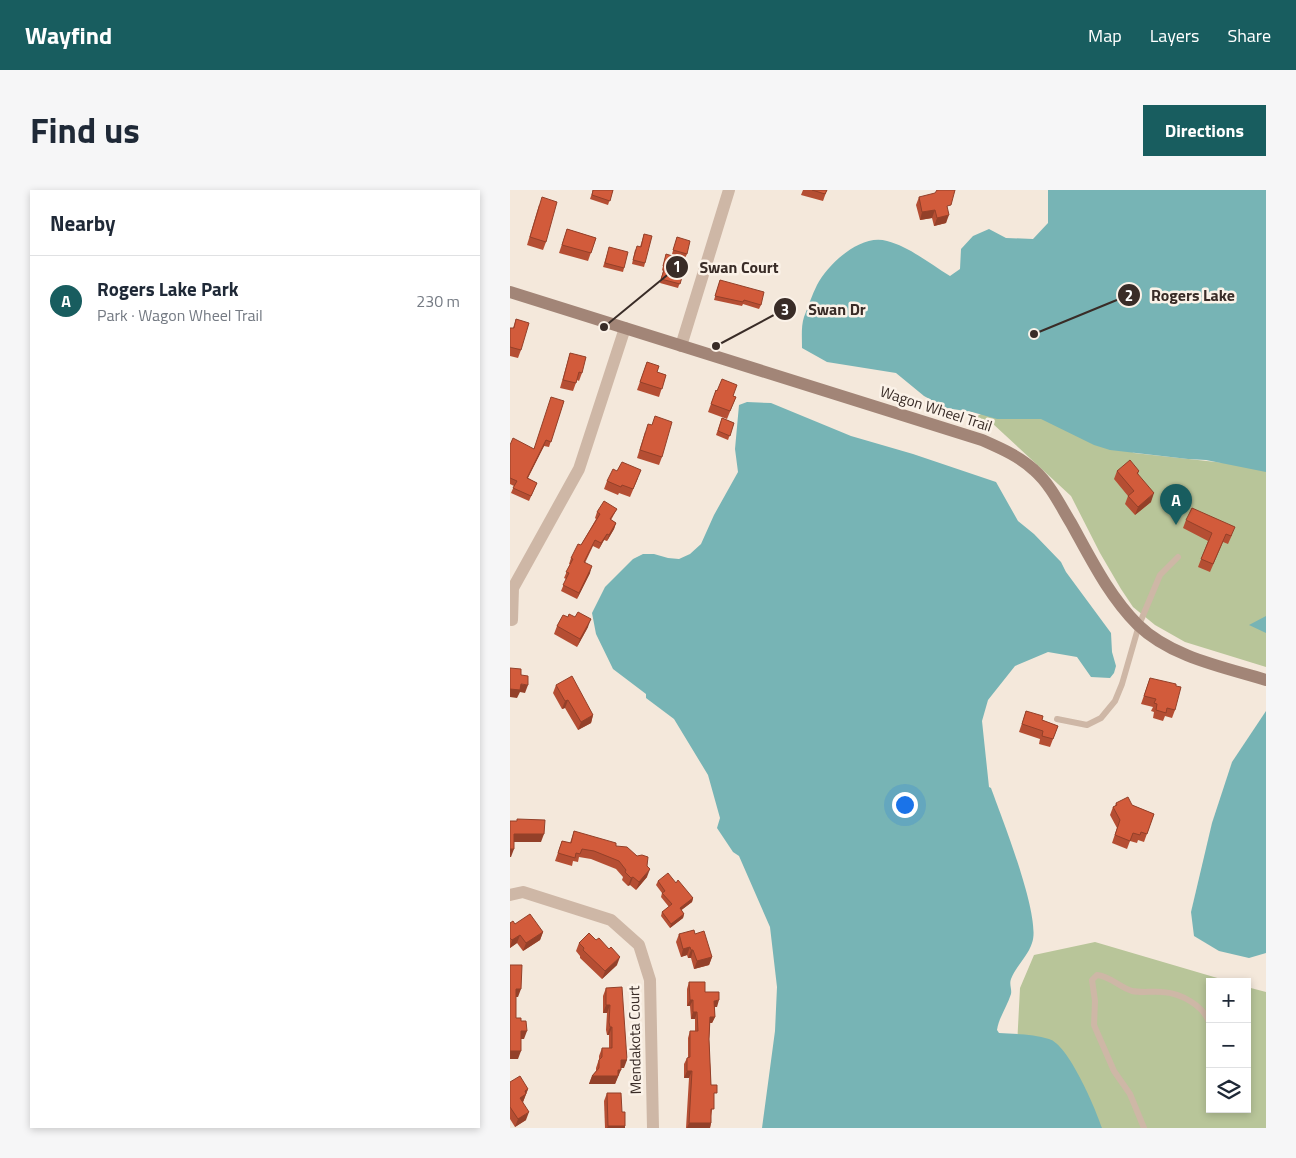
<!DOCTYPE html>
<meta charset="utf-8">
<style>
:root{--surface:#fff;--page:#f6f6f7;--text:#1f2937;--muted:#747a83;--line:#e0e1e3;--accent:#185d5f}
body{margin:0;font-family:"Titillium Web",sans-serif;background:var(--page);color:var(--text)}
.controls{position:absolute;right:15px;bottom:15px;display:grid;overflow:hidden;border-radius:0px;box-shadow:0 2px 8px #0003}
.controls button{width:45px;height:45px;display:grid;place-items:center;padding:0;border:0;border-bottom:1px solid var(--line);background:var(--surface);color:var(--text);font:25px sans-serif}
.you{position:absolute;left:394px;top:614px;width:18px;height:18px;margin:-12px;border:4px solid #fff;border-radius:50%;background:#1a73e8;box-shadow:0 0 0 8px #1a73e833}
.badge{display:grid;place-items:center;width:32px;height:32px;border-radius:50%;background:var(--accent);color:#fff;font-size:16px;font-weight:700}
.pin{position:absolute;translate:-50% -41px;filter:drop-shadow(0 1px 2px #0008)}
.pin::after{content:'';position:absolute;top:26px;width:18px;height:15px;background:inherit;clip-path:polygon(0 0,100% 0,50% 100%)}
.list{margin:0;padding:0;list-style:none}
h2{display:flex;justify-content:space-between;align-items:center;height:65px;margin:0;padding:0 20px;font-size:21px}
h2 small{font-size:16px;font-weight:400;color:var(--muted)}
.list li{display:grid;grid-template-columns:32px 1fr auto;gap:15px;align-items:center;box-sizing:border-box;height:90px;padding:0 20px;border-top:1px solid var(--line)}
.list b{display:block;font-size:19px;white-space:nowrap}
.list p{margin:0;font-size:16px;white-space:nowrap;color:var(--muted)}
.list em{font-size:16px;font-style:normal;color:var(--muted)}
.icon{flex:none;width:28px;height:28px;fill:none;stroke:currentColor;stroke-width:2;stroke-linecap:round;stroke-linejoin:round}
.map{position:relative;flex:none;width:756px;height:938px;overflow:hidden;border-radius:0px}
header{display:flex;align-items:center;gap:30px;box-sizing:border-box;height:70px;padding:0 25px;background:var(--accent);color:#fff}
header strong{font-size:24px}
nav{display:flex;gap:28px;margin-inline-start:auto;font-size:18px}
.intro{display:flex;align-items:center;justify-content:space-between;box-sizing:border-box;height:120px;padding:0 30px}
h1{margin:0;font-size:35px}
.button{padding:12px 22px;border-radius:0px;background:var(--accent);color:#fff;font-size:18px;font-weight:700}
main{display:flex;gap:30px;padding:0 30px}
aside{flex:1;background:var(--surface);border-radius:0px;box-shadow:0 2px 8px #0003}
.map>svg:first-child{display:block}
.green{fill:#b8c599}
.water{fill:#77b4b5}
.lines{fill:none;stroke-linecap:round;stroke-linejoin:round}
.lane{stroke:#ceb7a6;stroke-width:6}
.street{stroke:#ceb7a6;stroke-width:12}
.secondary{stroke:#a28577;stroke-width:12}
.wall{fill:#b54e33}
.shaded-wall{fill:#934029}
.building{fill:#d25b3b;stroke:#934029}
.labels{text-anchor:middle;stroke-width:5;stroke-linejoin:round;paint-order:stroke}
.street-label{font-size:15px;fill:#392c27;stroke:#fbf2e8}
.leader{fill:none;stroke:#392c27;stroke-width:2}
.callout-dot{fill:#392c27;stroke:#fbf2e8;stroke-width:2}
.mark-label{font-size:15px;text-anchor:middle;font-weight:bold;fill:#fff}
.callout-label{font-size:16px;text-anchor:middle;font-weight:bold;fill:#392c27;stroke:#fbf2e8;stroke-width:5;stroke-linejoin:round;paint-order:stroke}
</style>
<header>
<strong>Wayfind</strong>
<nav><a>Map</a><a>Layers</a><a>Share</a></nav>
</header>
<div class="intro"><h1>Find us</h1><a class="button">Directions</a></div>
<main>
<aside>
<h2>Nearby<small></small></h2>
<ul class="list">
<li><span class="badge">A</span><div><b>Rogers Lake Park</b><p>Park · Wagon Wheel Trail</p></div><em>230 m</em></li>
</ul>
</aside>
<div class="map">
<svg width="756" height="938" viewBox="0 0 756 938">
<rect width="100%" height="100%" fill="#f4e8db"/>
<!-- green -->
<g class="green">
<polygon points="514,203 624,263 715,273 756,281 756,477 675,452 645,435 623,417 611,399 590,363 561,306 482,233 465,227"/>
<polygon points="585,752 721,792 700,792 700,919 737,919 737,797 756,802 756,938 542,938 507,856 510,798 524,765"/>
</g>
<!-- water -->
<g class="water">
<path d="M538,0H756V282L696,270L678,269L600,260L584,255L531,229H487L462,222L436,218L414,206L386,183L317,172L292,158C292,148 291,136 294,127C298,117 302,105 307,95C318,74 351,43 377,51C400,57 420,74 440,86L450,79L451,59L463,46L479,39L496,48L523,49L538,33Z"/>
<path d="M237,212L261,213L341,246L403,264L486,292L508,331L524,344L551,372L556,382L601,443L602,462L606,476L604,483L600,488L581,487L567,467L538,462L505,476L478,510L472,531L479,597L481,598C491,626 532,728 522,753C518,766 506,776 501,789C499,794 502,799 501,804C497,817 489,827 487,840L489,843C505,844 524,844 539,849C558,854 586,919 592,938H252L265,841L267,797L260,737L229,666L223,662L207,638L210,628L198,585L164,529L136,508V504L103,479L86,444L82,423L95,397L123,369L133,364H144L158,368L169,369L180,364L191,354L204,325L228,282L225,259L229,215Z"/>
<polygon points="756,426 756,443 739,435"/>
<polygon points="756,521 756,763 739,768 709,761 684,746 681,722 702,633 722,572"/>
</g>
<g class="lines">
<!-- lane -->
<g class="lane">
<polyline points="547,529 577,535 591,528 605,511 612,494 629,435 650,385 668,367"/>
<path d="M634,938L620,904L604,881L587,842L584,835L585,811L582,790L587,785C600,786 609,797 622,801C632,803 642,801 652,802C671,803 695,816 700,835"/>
</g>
<!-- street -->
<g class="street">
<polyline points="171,156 219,0"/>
<polyline points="2,430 3,398 69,279 115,138"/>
<polyline points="0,705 13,702 101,730 129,755 140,790 143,938"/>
</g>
<!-- secondary -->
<path class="secondary" d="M0,102L472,250C490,258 509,266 524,280C541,295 550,315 561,333C581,369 599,406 628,435C661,467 713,477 756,490"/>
</g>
<!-- wall -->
<g class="wall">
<polygon points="83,0 103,0 98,15 80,9"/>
<polygon points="293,0 317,0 313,11 291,5"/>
<polygon points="409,7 438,22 436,33 424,36 422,28 410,30 406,15"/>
<polygon points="29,15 36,52 33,60 17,55"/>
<polygon points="57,39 86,48 78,71 49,63"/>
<polygon points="134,44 135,73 134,77 122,74 125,60 130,57"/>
<polygon points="167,47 177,64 175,68 162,64"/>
<polygon points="98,61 114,78 113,82 93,77"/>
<polygon points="156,64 166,78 174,80 168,98 150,93 153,81 152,80"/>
<polygon points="210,90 251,115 249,119 233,114 232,116 204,110"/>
<polygon points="6,129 11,160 8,168 0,166 0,138 3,138"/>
<polygon points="60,163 72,183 69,191 67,190 63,201 50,198"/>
<polygon points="137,172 147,182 156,185 149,207 127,200"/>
<polygon points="206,200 226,207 217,229 198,222"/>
<polygon points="54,211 39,257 34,256 18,288 27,293 19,311 1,303 4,296 0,294 0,255 24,259"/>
<polygon points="212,228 224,233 218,250 206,245"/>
<polygon points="135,242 152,267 149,275 127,268"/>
<polygon points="607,281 629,281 628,284 641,312 625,325 615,314 618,306 604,289"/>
<polygon points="128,288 120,307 109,303 108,305 94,299 97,291"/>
<polygon points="107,319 101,330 106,333 104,339 97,351 94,350 89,359 83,356 75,373 80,383 67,409 51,401 56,389 54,388 60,374 59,374 61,368 71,355 86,329 85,328 87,322"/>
<polygon points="676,330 722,345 718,354 713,352 700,382 688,377 698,351 673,338"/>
<polygon points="58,427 78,437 67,457 44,444 47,436"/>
<polygon points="640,488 665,520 662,528 655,526 653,531 643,528 644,522 641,521 643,517 631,514"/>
<polygon points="46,495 83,525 81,533 68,540 55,518 52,519 43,503"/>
<polygon points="516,521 532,530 548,536 540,557 529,554 530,549 509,542"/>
<polygon points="606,613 622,615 644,624 634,652 628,650 627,653 620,651 617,659 602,653 607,638 600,625 603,617 605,616"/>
<polygon points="64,641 106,656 137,687 126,700 120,695 118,696 112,690 113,687 106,679 81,669 69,667 68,672 63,671 62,676 45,671 52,651 60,653"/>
<polygon points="148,691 166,693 183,708 182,712 171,720 174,724 173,728 160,738 151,726 152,722 159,717 151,707 152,703 146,695"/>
<polygon points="0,733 5,734 33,742 30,750 13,761 7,753 0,758"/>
<polygon points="169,744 185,744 202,767 199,775 184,779 181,768 178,768 177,765 171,767 166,752"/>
<polygon points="86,750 99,759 107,775 92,789 70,768 70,766 66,761 69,753"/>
<polygon points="179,792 195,802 207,817 205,817 205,827 202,833 200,833 199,849 201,895 204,910 201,926 201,933 200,938 176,938 179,888 174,888 174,874 177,868 178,868 178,848 180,841 185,841 185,829 181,829 180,816 177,816 177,799"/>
<polygon points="96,798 114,878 111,878 105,894 79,894 82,886 86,881 86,878 89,869 89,866 92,858 99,858 99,845 97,845 96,840 97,823 93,823 93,806"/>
<polygon points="0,892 18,899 13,912 16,930 5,937 0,929"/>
<polygon points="97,903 112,922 115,938 95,938 94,911"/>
</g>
<!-- shaded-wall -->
<g class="shaded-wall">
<polygon points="425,20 422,28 410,30 412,22"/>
<polygon points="439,25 436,33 424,36 427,28"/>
<polygon points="36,250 34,256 15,293 17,288"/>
<polygon points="644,303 641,312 625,325 628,317"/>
<polygon points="106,333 104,339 97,351 99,345"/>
<polygon points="97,344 94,350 89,359 91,353"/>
<polygon points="82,376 80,383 67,409 69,403"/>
<polygon points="81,429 78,437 67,457 70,449"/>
<polygon points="11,494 18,495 15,503 10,502 7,508 0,507 0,499"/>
<polygon points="58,510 55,518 52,519 55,511"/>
<polygon points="83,525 81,533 68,540 71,532"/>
<polygon points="4,644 34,644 31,652 1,652"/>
<polygon points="0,659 4,659 1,667 0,667"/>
<polygon points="140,679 137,687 126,700 129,692"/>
<polygon points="123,687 120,695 118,696 121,688"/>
<polygon points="183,708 182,712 169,722 170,718"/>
<polygon points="174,724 173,728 160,738 161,734"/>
<polygon points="33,742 30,750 13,761 16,753"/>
<polygon points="10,745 7,753 0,758 2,750"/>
<polygon points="180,757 177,765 171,767 173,759"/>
<polygon points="181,760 183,760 181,768 178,768"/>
<polygon points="110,767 107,775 92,789 95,781"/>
<polygon points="202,767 199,775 184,779 187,771"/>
<polygon points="6,799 11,799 8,807 3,807"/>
<polygon points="180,810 183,810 180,816 177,816"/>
<polygon points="209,810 207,817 202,817 204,811"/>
<polygon points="96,815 100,815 97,823 93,823"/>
<polygon points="183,822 187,822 185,829 181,829"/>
<polygon points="200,827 205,827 202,833 198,833"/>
<polygon points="100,837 102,837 99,845 97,845"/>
<polygon points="11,841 17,841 14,849 8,849"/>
<polygon points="0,861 11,861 8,869 0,869"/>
<polygon points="111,870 117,870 114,878 108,878"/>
<polygon points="108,880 111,880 105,894 79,894 82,886"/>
<polygon points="177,881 182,881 179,888 174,888"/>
<polygon points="18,899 13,912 7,916 10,908 15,901"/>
<polygon points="19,922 16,930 5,937 8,929"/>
<polygon points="179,933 201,933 200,938 177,938"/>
<polygon points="98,936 115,936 115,938 97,938"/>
</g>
<!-- building -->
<g class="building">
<polygon points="83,0 103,0 100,11 82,5"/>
<polygon points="302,0 317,0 315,4"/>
<polygon points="427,0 445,0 441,15 437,16 439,25 427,28 425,20 412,22 409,7 425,3"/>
<polygon points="32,7 47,12 36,52 20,47"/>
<polygon points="57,39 86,48 81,63 52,55"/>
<polygon points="134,44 142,46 135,73 123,70 127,56 131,57"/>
<polygon points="167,47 180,51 177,64 163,60"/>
<polygon points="99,57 118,62 114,78 95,73"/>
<polygon points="156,64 169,68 166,78 174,80 170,94 151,89 155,77 153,76"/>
<polygon points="210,90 254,102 251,115 234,110 233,112 205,106"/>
<polygon points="6,129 19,133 11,160 0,157 0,138 4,138"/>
<polygon points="60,163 76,167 72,183 69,182 66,193 53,190"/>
<polygon points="137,172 149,176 147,182 156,185 152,199 130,192"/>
<polygon points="212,189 227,195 223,206 226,207 220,221 201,214 206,200 207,201"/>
<polygon points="41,207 54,211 41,252 36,250 17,288 27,293 21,306 3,298 7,291 0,288 0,255 3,248 24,259"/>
<polygon points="145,226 162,232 152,267 130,260 138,234 142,235"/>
<polygon points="212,228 224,233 220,246 208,241"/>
<polygon points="620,270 629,281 627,283 644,303 628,317 618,306 624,301 607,281"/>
<polygon points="112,272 131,280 123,299 112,295 111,297 97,291 103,279 107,281"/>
<polygon points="94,311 107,319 100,329 106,333 99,345 97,344 91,353 85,350 74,372 82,376 69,403 53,395 59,383 56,382 63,369 61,368 68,354 71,355 90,324 87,322"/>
<polygon points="682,318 725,337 721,346 716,344 703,374 691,369 702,343 676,330"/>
<polygon points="68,422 81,429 70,449 47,436 53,425 58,427 59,424 65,427"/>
<polygon points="0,478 11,479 11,485 18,486 18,495 11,494 10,500 0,499"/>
<polygon points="62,486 83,525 71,532 58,510 55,511 46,495"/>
<polygon points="640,488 666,494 666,496 671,497 665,520 657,518 656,523 646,520 647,514 644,513 646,509 634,506"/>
<polygon points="516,521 533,526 532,530 548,536 543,549 532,546 533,541 512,534"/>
<polygon points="618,607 622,615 644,624 637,644 631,642 630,645 623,643 620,651 605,645 610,630 603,617 607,615 606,613"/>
<polygon points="7,629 35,630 34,644 4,644 4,659 0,659 0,631 7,631"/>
<polygon points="64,641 106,653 106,656 117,657 127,666 132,665 138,667 137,676 140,679 129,692 123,687 121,688 115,682 116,680 109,671 84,661 72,659 70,664 66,663 65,668 48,663 52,651 61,653"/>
<polygon points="158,683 166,693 168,690 183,708 170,718 174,724 161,734 152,722 162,714 152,703 155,701 148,691"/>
<polygon points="20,724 33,742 16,753 10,745 2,750 0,748 0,733 3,731 5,734"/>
<polygon points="184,740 185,744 194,741 202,767 187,771 183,760 181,760 180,757 173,759 169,744"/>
<polygon points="79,743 86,750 89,748 99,759 101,757 110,767 95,781 73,760 74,758 69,753"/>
<polygon points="0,775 12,775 11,799 6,799 6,828 11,828 11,831 16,831 17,841 11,841 11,861 0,861"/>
<polygon points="179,792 195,792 195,802 209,802 209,810 204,811 205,827 200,827 199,849 201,895 207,895 207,903 204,903 204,919 201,919 201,933 179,933 182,881 177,881 177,868 180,867 180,841 188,841 187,822 183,822 183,810 180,810"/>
<polygon points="112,797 117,870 111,870 111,880 108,880 108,886 82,886 89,878 89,870 92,867 92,858 102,858 102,837 100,837 99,832 100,815 96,815 96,798"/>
<polygon points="10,886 18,899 15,901 16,904 10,908 19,922 8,929 0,917 0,892"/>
<polygon points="97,903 111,903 112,922 115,922 115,936 98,936"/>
</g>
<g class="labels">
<!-- street labels -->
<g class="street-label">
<text transform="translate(426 219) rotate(18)" y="5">Wagon Wheel Trail</text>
<text transform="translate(125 850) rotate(-91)" y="5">Mendakota Court</text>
</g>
</g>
<!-- callouts -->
<path class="leader" d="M94 137L167 77M524 144L619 105M206 156L275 119"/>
<g class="callout-dot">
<circle cx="94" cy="137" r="5"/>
<circle cx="524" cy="144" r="5"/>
<circle cx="206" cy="156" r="5"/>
<circle cx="167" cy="77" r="12"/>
<circle cx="619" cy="105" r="12"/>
<circle cx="275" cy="119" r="12"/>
</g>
<g class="mark-label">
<text x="167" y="82">1</text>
<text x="619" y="111">2</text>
<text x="275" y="125">3</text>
</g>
<g class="callout-label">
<text x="229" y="83">Swan Court</text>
<text x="683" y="111">Rogers Lake</text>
<text x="327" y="125">Swan Dr</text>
</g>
</svg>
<div class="controls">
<button>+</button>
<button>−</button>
<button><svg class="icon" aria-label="layers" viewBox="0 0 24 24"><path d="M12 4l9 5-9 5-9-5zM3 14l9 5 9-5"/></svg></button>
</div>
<div class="you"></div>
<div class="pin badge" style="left:666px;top:335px">A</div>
</div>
</main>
